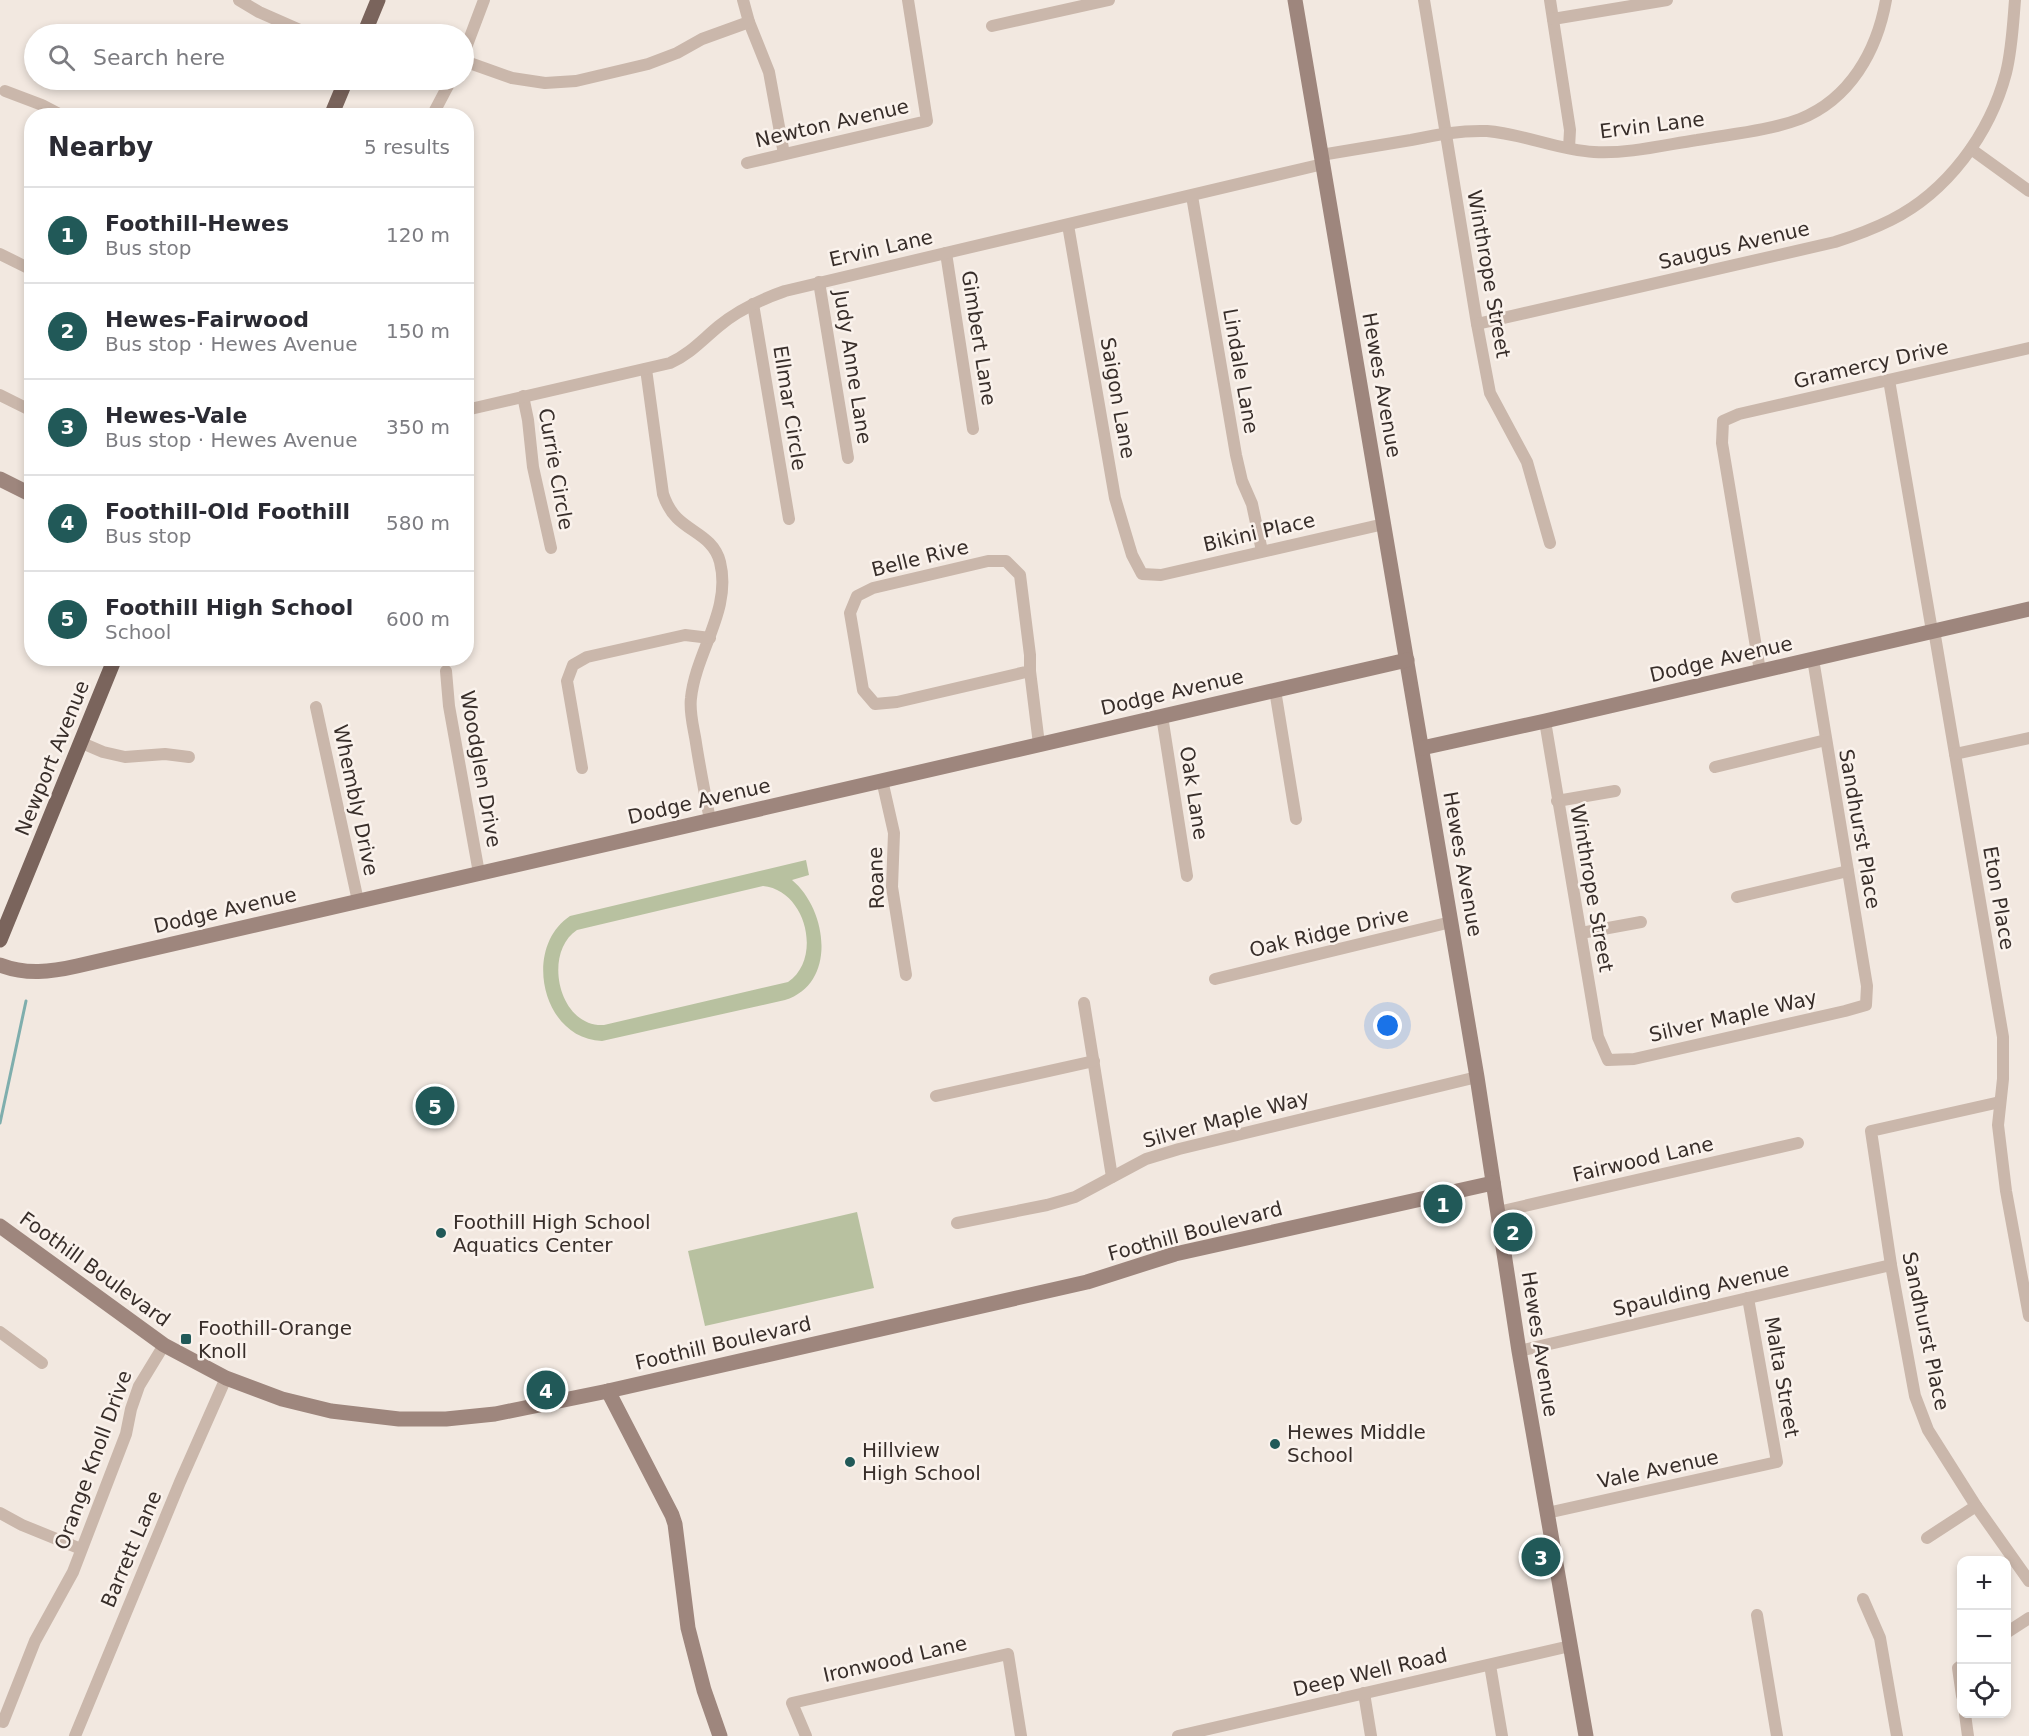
<!DOCTYPE html>
<meta charset="utf-8">
<style>
:root{--surface:#fff;--page:#f7f7f7;--text:#2b2b33;--muted:#7c7c81;--line:#e1e1e2;--accent:#215958}
body{margin:0;font-family:"DejaVu Sans",sans-serif;background:var(--page);color:var(--text)}
.controls{position:absolute;right:18px;bottom:18px;display:grid;overflow:hidden;border-radius:12px;box-shadow:0 3px 9px #0003}
.controls button{width:54px;height:54px;display:grid;place-items:center;padding:0;border:0;border-bottom:2px solid var(--line);background:var(--surface);color:var(--text);font:30px sans-serif}
.you{position:absolute;left:1388px;top:1026px;width:21px;height:21px;margin:-15px;border:4px solid #fff;border-radius:50%;background:#1a73e8;box-shadow:0 0 0 9px #1a73e833}
.badge{display:grid;place-items:center;width:39px;height:39px;border-radius:50%;background:var(--accent);color:#fff;font-size:20px;font-weight:700}
.pin{position:absolute;translate:-50% -50%;border:3px solid #fff;box-shadow:0 2px 6px #0006}
.list{margin:0;padding:0;list-style:none}
h2{display:flex;justify-content:space-between;align-items:center;height:78px;margin:0;padding:0 24px;font-size:26px}
h2 small{font-size:20px;font-weight:400;color:var(--muted)}
.list li{display:grid;grid-template-columns:39px 1fr auto;gap:18px;align-items:center;box-sizing:border-box;height:96px;padding:0 24px;border-top:2px solid var(--line)}
.list b{display:block;font-size:22px;white-space:nowrap}
.list p{margin:0;font-size:20px;white-space:nowrap;color:var(--muted)}
.list em{font-size:20px;font-style:normal;color:var(--muted)}
.icon{flex:none;width:33px;height:33px;fill:none;stroke:currentColor;stroke-width:2;stroke-linecap:round;stroke-linejoin:round}
.map{position:relative;flex:none;width:2029px;height:1736px;overflow:hidden}
.search{position:absolute;background:var(--surface);box-shadow:0 3px 9px #0003;left:24px;top:24px;width:450px;height:66px;display:flex;align-items:center;gap:15px;box-sizing:border-box;padding:0 21px;border-radius:33px;color:var(--muted);font-size:22px}
.panel{position:absolute;background:var(--surface);box-shadow:0 3px 9px #0003;left:24px;top:108px;width:450px;height:558px;border-radius:24px}
.map>svg:first-child{display:block}
.green{fill:#b8c1a0;fill-rule:evenodd}
.lines{fill:none;stroke-linecap:round;stroke-linejoin:round}
.stream{stroke:#7faead;stroke-width:3}
.street{stroke:#cab7ab;stroke-width:12}
.secondary{stroke:#9e867d;stroke-width:15}
.primary{stroke:#7a645c;stroke-width:15}
.poi-dot{fill:#215958;stroke:#faf2ec;stroke-width:2}
.labels{text-anchor:middle;stroke-width:5;stroke-linejoin:round;paint-order:stroke}
.street-label{font-size:20px;fill:#382e2a;stroke:#faf2ec}
.poi-label{font-size:20px;fill:#382e2a;stroke:#faf2ec;text-anchor:start}
</style>
<div class="map">
<svg width="2029" height="1736" viewBox="0 0 2029 1736">
<rect width="100%" height="100%" fill="#f2e8e0"/>
<!-- green -->
<g class="green">
<path d="M806,860L809,875L792,880C827,909 838,983 785,1000L602,1041C542,1039 522,948 570,916ZM763,886C806,890 823,958 788,982L604,1025C559,1028 542,953 577,930Z"/>
<polygon points="857,1212 874,1288 705,1326 688,1251"/>
</g>
<g class="lines">
<!-- stream -->
<polyline class="stream" points="0,1123 26,1001"/>
<!-- street -->
<g class="street">
<polyline points="239,0 259,12 309,34"/>
<polyline points="743,0 749,22 769,72 784,154"/>
<polyline points="1424,0 1477,324 1490,393 1527,462 1550,543"/>
<polyline points="1550,0 1570,130 1569,148"/>
<polyline points="1553,19 1667,0"/>
<polyline points="992,26 1109,0"/>
<polyline points="464,53 484,0"/>
<polyline points="464,61 512,78 545,83 576,81 648,64 677,53 702,39 749,22"/>
<polyline points="5,91 42,105 63,116"/>
<polyline points="432,116 451,80"/>
<polyline points="1971,149 2029,191"/>
<path d="M1321,155C1351,150 1381,145 1411,140C1436,135 1461,130 1487,131C1524,134 1558,150 1594,152C1628,154 1664,145 1697,140C1731,134 1768,131 1800,119C1850,99 1877,51 1886,0"/>
<polyline points="747,163 927,121 908,0"/>
<polyline points="1192,196 1236,455 1242,481 1252,504 1262,551"/>
<polyline points="1068,225 1115,498 1132,555 1142,574 1161,575 1384,524"/>
<polyline points="946,253 973,429"/>
<polyline points="0,254 32,270"/>
<polyline points="819,282 848,458"/>
<polyline points="753,304 789,519"/>
<path d="M1477,324L1835,242C1854,236 1873,229 1891,220C1947,192 1990,134 2006,73C2012,49 2013,24 2015,0"/>
<path d="M646,369L663,494C666,503 670,511 677,518C692,533 714,538 720,562C732,610 696,651 691,698C689,713 694,729 696,743C700,769 705,794 710,820"/>
<polyline points="1889,380 1932,631"/>
<polyline points="0,395 32,411"/>
<polyline points="523,396 528,420 533,467 551,548"/>
<path d="M466,410L670,363C690,354 702,340 719,326C738,310 762,299 785,291L1323,164"/>
<polygon points="988,561 1006,561 1020,575 1030,655 1030,671 897,702 875,704 863,690 850,613 857,596 873,588"/>
<polyline points="1934,630 2003,1037 2003,1079 1998,1125 2006,1191 2029,1316"/>
<polyline points="446,671 449,706 479,873"/>
<polyline points="1030,671 1039,744"/>
<polyline points="1760,671 1722,443 1723,421 1739,414 2029,348"/>
<polyline points="1275,690 1296,819"/>
<polyline points="316,707 358,901"/>
<polyline points="1162,716 1187,876"/>
<polyline points="1545,721 1598,1037 1608,1060 1634,1059 1845,1011 1866,1005 1867,986 1813,659"/>
<polyline points="82,743 103,752 125,757 165,754 189,757"/>
<polyline points="1955,754 2029,738"/>
<polyline points="1715,767 1826,740"/>
<polyline points="582,768 567,681 573,665 587,657 685,635 710,638"/>
<polyline points="882,780 894,833 892,887 906,975"/>
<polyline points="1557,801 1615,791"/>
<polyline points="1737,897 1848,871"/>
<polyline points="1581,933 1641,922"/>
<polyline points="1215,979 1451,922"/>
<polyline points="1084,1003 1112,1177"/>
<polyline points="936,1096 1094,1061"/>
<polyline points="2000,1102 1871,1131 1891,1265 1915,1396 1928,1430 1976,1506 2029,1581"/>
<polyline points="1498,1212 1798,1143"/>
<polyline points="957,1223 1047,1205 1075,1197 1146,1159 1179,1149 1477,1077"/>
<polyline points="0,1332 42,1363"/>
<polyline points="1519,1351 1891,1265"/>
<polyline points="0,1513 22,1525 81,1549"/>
<polyline points="1547,1513 1777,1462 1748,1298"/>
<polyline points="1927,1538 1976,1506"/>
<polyline points="1863,1599 1880,1638 1897,1736"/>
<polyline points="1757,1615 1777,1736"/>
<polyline points="2006,1633 2029,1618"/>
<polyline points="1490,1665 1502,1736"/>
<polyline points="1962,1665 1958,1668 1962,1696"/>
<polyline points="1364,1693 1371,1736"/>
<polyline points="1965,1714 1968,1736"/>
<polyline points="3,1722 35,1641 73,1572 126,1434 131,1409 139,1386 164,1345"/>
<polyline points="75,1736 180,1482 226,1378"/>
<polyline points="806,1736 792,1703 1008,1654 1021,1736"/>
<polyline points="1178,1736 1570,1646"/>
</g>
<!-- secondary -->
<g class="secondary">
<polyline points="1295,0 1477,1077 1519,1351 1586,1736"/>
<polyline points="0,479 32,495"/>
<polyline points="1422,748 1545,721 2029,609"/>
<path d="M0,965C26,975 51,972 77,966L1407,660"/>
<polyline points="0,1226 164,1345 226,1378 282,1399 331,1411 399,1419 446,1419 495,1414 608,1391 1087,1282 1175,1254 1493,1183"/>
<polyline points="608,1391 672,1515 675,1524 688,1628 704,1690 720,1736"/>
</g>
<!-- primary -->
<g class="primary">
<polyline points="364,34 378,0"/>
<polyline points="331,116 346,80"/>
<polyline points="0,940 115,658"/>
</g>
</g>
<!-- markers -->
<g class="poi-dot">
<circle cx="441" cy="1233" r="6"/>
<rect x="180" y="1333" width="12" height="12" rx="3"/>
<circle cx="1275" cy="1444" r="6"/>
<circle cx="850" cy="1462" r="6"/>
</g>
<g class="labels">
<!-- street labels -->
<g class="street-label">
<text transform="translate(832 123) rotate(-13)" y="7">Newton Avenue</text>
<text transform="translate(1652 125) rotate(-7)" y="7">Ervin Lane</text>
<text transform="translate(1734 245) rotate(-13)" y="7">Saugus Avenue</text>
<text transform="translate(881 248) rotate(-13)" y="7">Ervin Lane</text>
<text transform="translate(1489 274) rotate(80)" y="7">Winthrope Street</text>
<text transform="translate(979 338) rotate(81)" y="7">Gimbert Lane</text>
<text transform="translate(1871 364) rotate(-13)" y="7">Gramercy Drive</text>
<text transform="translate(853 367) rotate(81)" y="7">Judy Anne Lane</text>
<text transform="translate(1241 371) rotate(80)" y="7">Lindale Lane</text>
<text transform="translate(1382 385) rotate(80)" y="7">Hewes Avenue</text>
<text transform="translate(1118 398) rotate(80)" y="7">Saigon Lane</text>
<text transform="translate(790 408) rotate(81)" y="7">Ellmar Circle</text>
<text transform="translate(556 469) rotate(80)" y="7">Currie Circle</text>
<text transform="translate(1259 532) rotate(-13)" y="7">Bikini Place</text>
<text transform="translate(920 558) rotate(-14)" y="7">Belle Rive</text>
<text transform="translate(1721 659) rotate(-13)" y="7">Dodge Avenue</text>
<text transform="translate(1172 692) rotate(-13)" y="7">Dodge Avenue</text>
<text transform="translate(52 758) rotate(-68)" y="7">Newport Avenue</text>
<text transform="translate(481 769) rotate(80)" y="7">Woodglen Drive</text>
<text transform="translate(1194 793) rotate(81)" y="7">Oak Lane</text>
<text transform="translate(356 800) rotate(78)" y="7">Whembly Drive</text>
<text transform="translate(699 801) rotate(-13)" y="7">Dodge Avenue</text>
<text transform="translate(1860 829) rotate(80)" y="7">Sandhurst Place</text>
<text transform="translate(1463 864) rotate(80)" y="7">Hewes Avenue</text>
<text transform="translate(876 878) rotate(-92)" y="7">Roane</text>
<text transform="translate(1592 888) rotate(80)" y="7">Winthrope Street</text>
<text transform="translate(1999 898) rotate(80)" y="7">Eton Place</text>
<text transform="translate(225 910) rotate(-13)" y="7">Dodge Avenue</text>
<text transform="translate(1329 932) rotate(-13)" y="7">Oak Ridge Drive</text>
<text transform="translate(1733 1016) rotate(-13)" y="7">Silver Maple Way</text>
<text transform="translate(1226 1119) rotate(-15)" y="7">Silver Maple Way</text>
<text transform="translate(1643 1159) rotate(-13)" y="7">Fairwood Lane</text>
<text transform="translate(1195 1231) rotate(-15)" y="7">Foothill Boulevard</text>
<text transform="translate(95 1269) rotate(36)" y="7">Foothill Boulevard</text>
<text transform="translate(1701 1289) rotate(-13)" y="7">Spaulding Avenue</text>
<text transform="translate(1926 1331) rotate(78)" y="7">Sandhurst Place</text>
<text transform="translate(723 1343) rotate(-13)" y="7">Foothill Boulevard</text>
<text transform="translate(1540 1344) rotate(81)" y="7">Hewes Avenue</text>
<text transform="translate(1782 1377) rotate(80)" y="7">Malta Street</text>
<text transform="translate(93 1460) rotate(-70)" y="7">Orange Knoll Drive</text>
<text transform="translate(1658 1469) rotate(-12)" y="7">Vale Avenue</text>
<text transform="translate(131 1549) rotate(-67)" y="7">Barrett Lane</text>
<text transform="translate(895 1659) rotate(-13)" y="7">Ironwood Lane</text>
<text transform="translate(1370 1672) rotate(-13)" y="7">Deep Well Road</text>
</g>
<!-- poi labels -->
<g class="poi-label">
<text x="453" y="1229">Foothill High School<tspan x="453" dy="23">Aquatics Center</tspan></text>
<text x="198" y="1335">Foothill-Orange<tspan x="198" dy="23">Knoll</tspan></text>
<text x="1287" y="1439">Hewes Middle<tspan x="1287" dy="23">School</tspan></text>
<text x="862" y="1457">Hillview<tspan x="862" dy="23">High School</tspan></text>
</g>
</g>
</svg>
<div class="controls">
<button>+</button>
<button>−</button>
<button><svg class="icon" aria-label="locate" viewBox="0 0 24 24"><circle cx="12" cy="12" r="6"/><path d="M12 2v4M12 18v4M2 12h4M18 12h4"/></svg></button>
</div>
<div class="you"></div>
<div class="pin badge" style="left:1443px;top:1204px">1</div>
<div class="pin badge" style="left:1513px;top:1232px">2</div>
<div class="pin badge" style="left:1541px;top:1557px">3</div>
<div class="pin badge" style="left:546px;top:1390px">4</div>
<div class="pin badge" style="left:435px;top:1106px">5</div>
<div class="search"><svg class="icon" aria-label="search" viewBox="0 0 24 24"><circle cx="10" cy="10" r="6"/><path d="M15 15l6 6"/></svg>Search here</div>
<section class="panel">
<h2>Nearby<small>5 results</small></h2>
<ul class="list">
<li><span class="badge">1</span><div><b>Foothill-Hewes</b><p>Bus stop</p></div><em>120 m</em></li>
<li><span class="badge">2</span><div><b>Hewes-Fairwood</b><p>Bus stop · Hewes Avenue</p></div><em>150 m</em></li>
<li><span class="badge">3</span><div><b>Hewes-Vale</b><p>Bus stop · Hewes Avenue</p></div><em>350 m</em></li>
<li><span class="badge">4</span><div><b>Foothill-Old Foothill</b><p>Bus stop</p></div><em>580 m</em></li>
<li><span class="badge">5</span><div><b>Foothill High School</b><p>School</p></div><em>600 m</em></li>
</ul>
</section>
</div>
